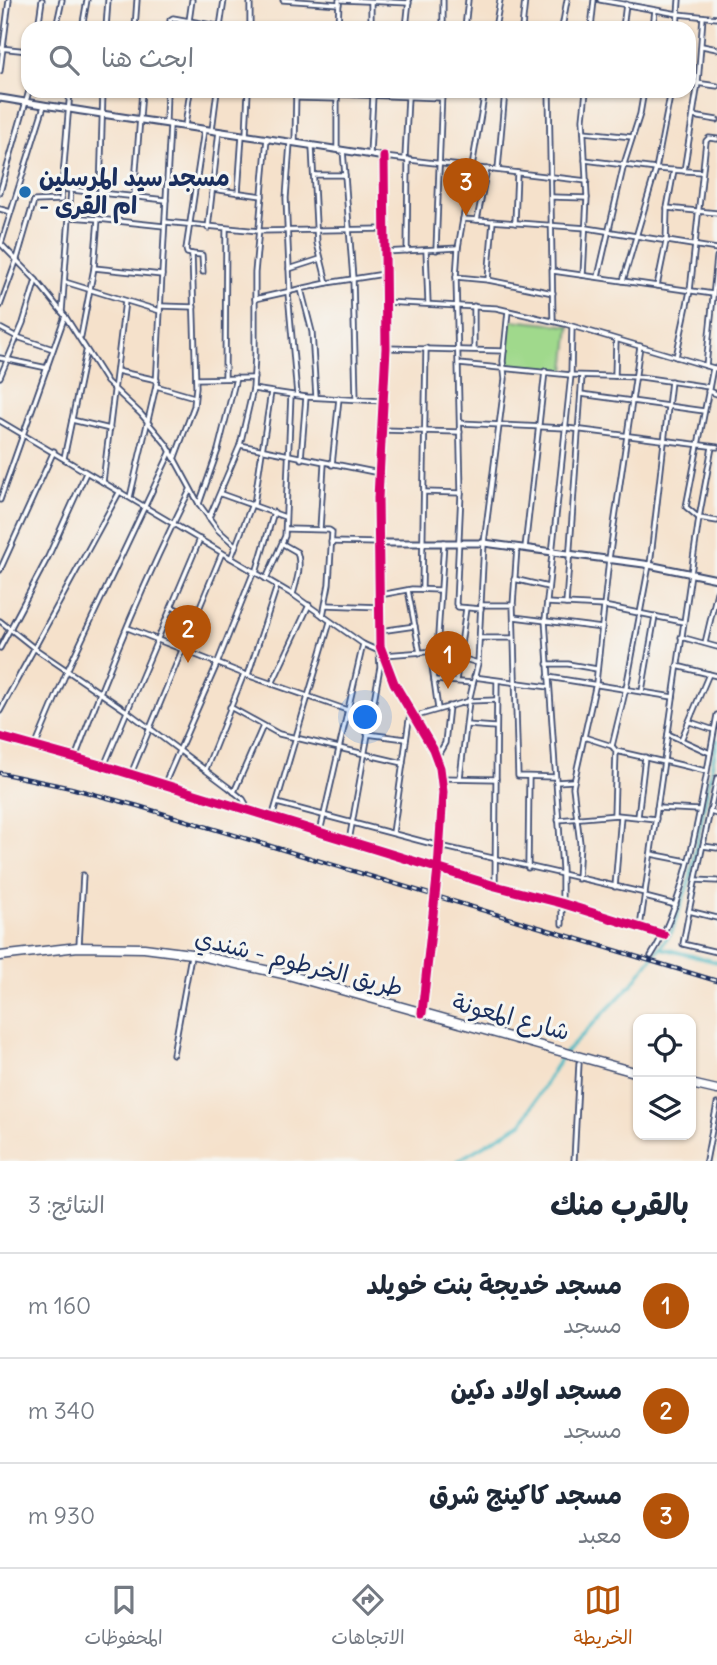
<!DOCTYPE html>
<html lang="ar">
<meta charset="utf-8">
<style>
:root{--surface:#fff;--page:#f6f6f7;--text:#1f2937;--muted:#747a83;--line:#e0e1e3;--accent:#b45309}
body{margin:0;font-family:Delius,"Playpen Sans Arabic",sans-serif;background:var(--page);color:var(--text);direction:rtl}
.controls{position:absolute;right:21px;bottom:21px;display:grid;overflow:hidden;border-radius:14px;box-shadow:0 2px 5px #0004}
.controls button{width:63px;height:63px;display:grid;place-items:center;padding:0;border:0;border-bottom:2px solid var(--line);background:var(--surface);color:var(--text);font:35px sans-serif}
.you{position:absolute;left:366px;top:718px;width:24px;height:24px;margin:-18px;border:5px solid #fff;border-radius:50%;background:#1a73e8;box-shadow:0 0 0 10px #1a73e833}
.badge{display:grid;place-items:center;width:46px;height:46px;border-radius:50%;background:var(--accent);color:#fff;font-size:23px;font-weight:700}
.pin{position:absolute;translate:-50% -58px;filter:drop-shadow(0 2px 4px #0008)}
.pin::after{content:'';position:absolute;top:37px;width:24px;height:21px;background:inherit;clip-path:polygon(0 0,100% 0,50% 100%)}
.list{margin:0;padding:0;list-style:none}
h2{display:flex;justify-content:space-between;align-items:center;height:91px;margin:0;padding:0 28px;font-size:30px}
h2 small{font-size:23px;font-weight:400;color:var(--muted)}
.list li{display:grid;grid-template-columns:46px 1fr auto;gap:21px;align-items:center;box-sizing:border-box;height:105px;padding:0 28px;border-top:2px solid var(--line)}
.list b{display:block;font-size:26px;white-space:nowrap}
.list p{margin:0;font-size:23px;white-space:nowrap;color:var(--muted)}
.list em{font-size:23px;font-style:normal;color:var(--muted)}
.icon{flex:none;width:38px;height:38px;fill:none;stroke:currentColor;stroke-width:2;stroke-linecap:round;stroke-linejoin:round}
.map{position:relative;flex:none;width:717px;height:1161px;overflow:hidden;direction:ltr}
.search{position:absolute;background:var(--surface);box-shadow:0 2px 5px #0004;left:21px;right:21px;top:21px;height:77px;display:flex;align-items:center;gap:18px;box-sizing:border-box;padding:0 24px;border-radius:21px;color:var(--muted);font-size:26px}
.sheet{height:406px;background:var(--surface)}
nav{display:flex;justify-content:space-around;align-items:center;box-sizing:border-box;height:98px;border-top:2px solid var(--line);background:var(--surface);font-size:19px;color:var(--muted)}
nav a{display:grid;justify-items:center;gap:4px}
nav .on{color:var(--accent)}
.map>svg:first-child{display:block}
.green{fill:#a0d98c;stroke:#5e8475;stroke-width:2}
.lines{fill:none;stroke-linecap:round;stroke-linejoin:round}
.canal{stroke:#4ab8c2;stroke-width:3.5}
.street-casing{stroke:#3c4a6e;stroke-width:7}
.secondary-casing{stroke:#3c4a6e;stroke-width:9}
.highway-casing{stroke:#3c4a6e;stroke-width:11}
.street{stroke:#fff;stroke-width:3.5}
.secondary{stroke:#fff;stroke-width:5}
.highway{stroke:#fff;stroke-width:8}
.rail-casing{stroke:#1b2f5e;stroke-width:4.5}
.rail{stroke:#f6f6f2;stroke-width:2;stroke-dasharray:5;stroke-linecap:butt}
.cycleway-casing{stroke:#f6f6f2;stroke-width:13}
.cycleway{stroke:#d6006c;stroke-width:9}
.poi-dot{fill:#1f6fb2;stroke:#f6f6f2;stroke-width:2.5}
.labels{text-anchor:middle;stroke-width:6;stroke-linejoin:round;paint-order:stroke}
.poi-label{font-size:24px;font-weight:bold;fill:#1b2f5e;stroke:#f6f6f2;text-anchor:start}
.street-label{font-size:24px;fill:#1b2f5e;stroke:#f6f6f2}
</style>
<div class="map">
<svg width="717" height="1161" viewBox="0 0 717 1161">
<rect width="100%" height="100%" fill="#f6f6f2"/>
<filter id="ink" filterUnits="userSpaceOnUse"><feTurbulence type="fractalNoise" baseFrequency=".0143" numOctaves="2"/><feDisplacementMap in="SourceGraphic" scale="14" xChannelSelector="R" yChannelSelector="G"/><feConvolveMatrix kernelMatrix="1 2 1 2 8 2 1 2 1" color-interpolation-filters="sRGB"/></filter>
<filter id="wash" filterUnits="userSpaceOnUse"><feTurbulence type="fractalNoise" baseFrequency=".00686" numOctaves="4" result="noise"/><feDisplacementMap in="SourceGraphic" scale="28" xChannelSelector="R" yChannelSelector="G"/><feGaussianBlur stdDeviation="1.57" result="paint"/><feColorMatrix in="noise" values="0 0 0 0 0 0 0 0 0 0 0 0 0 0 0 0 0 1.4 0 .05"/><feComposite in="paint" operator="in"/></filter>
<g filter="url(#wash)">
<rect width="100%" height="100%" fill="#f5e1cb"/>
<!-- green -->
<polygon class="green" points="511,320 570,326 565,371 506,364"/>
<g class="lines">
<!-- canal -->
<g class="canal">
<polyline points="661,948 717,962"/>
<polyline points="457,1161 522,1123 562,1056 633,983 672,931 690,879 717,740"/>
</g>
</g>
</g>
<g filter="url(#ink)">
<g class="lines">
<defs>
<g id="street">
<polyline points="250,0 250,28"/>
<polyline points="283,0 339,4"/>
<polyline points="342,0 409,3"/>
<polyline points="600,0 678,14 717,18"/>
<polyline points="189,21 192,0"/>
<polyline points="220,27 224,0"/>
<polyline points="38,28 42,0"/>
<polyline points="56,28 62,0"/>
<polyline points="82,28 87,0"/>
<polyline points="106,28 108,0"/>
<polyline points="135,28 137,0"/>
<polyline points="170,28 170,20 173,18 228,28"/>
<polyline points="338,28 339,0"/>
<polyline points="371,28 371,2"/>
<polyline points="406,28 409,0"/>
<polyline points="443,28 443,0"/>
<polyline points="465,28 468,0"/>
<polyline points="495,28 500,0"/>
<polyline points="522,28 525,0"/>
<polyline points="562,28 567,0"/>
<polyline points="591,28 594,0"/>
<polyline points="623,28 626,4"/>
<polyline points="653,28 655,10"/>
<polyline points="677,28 679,0"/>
<polyline points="702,46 717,49"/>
<polyline points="0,48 28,51"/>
<polyline points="0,71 9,0"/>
<polyline points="689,82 717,86"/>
<polyline points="70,91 62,189 166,200"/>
<polyline points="549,91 553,321"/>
<polyline points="337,94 442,98"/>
<polyline points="296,98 337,99"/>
<polyline points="693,116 717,120"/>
<polyline points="166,122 167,91"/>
<polyline points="185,126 190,91"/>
<polyline points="212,130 217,91"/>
<polyline points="584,132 632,137"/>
<polyline points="246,135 248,91"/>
<polyline points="295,142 296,91"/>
<polyline points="312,147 317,243 327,283"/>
<polyline points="337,148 337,91"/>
<polyline points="343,150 353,279 356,399"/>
<polyline points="370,154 373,95"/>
<polyline points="384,157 587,181"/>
<polyline points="405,158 408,97"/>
<polyline points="585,160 656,169 701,172"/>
<polyline points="498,169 505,91"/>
<polyline points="684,171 698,83 703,17"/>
<polyline points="314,175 345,175"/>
<polyline points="212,189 262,196"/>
<polyline points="0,192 29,91"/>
<polyline points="100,192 103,91"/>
<polyline points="238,193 242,135"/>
<polyline points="134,196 142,91"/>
<polyline points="552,197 587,198"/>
<polyline points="667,208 717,213"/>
<polyline points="0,209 11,212"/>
<polyline points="69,217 98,219"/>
<polyline points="463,219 587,228 717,249"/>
<polyline points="477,220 487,169"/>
<polyline points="165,222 259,231 384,229"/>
<polyline points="515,223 517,173"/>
<polyline points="208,228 219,131"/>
<polyline points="0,243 36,280 65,316 107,382 141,414 167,445 199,504 218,530 235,545"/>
<polyline points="1,244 44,106"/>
<polyline points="426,250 428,303"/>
<polyline points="436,250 442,91"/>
<polyline points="407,251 408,159"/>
<polyline points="384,252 458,248"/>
<polyline points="192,254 202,255 203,272"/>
<polyline points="94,268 162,275"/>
<polyline points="289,269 320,259"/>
<polyline points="553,271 713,294"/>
<polyline points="583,275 587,198 583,119 586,91"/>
<polyline points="456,277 488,280 553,293"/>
<polyline points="598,277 624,164 640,114 644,91"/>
<polyline points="488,280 493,221"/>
<polyline points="623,281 656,169 671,91"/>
<polyline points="65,282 160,311"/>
<polyline points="657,286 666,242 667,208 674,170"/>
<polyline points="301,289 312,332 316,397"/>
<polyline points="290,292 286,198 290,143"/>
<polyline points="288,293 297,395"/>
<polyline points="255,299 327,283 384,274"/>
<polyline points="385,302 496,308 565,324 717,369"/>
<polyline points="0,306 17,259 34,201 61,200 62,189"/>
<polyline points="161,306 194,307"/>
<polyline points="474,306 474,349"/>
<polyline points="62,312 71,190"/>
<polyline points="0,328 17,337 53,349"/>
<polyline points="81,336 94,268 98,219 164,226"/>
<polyline points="387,348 504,351"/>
<polyline points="676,357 690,291 706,141 709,138 717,139"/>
<polyline points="0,358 47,368"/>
<polyline points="459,364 571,375 641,377 709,387"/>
<polyline points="706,366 717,257"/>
<polyline points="713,368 686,507 699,518 717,521"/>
<polyline points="117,371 157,380"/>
<polyline points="615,376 616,340"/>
<polyline points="0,377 23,323 36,280"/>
<polyline points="225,378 226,230"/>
<polyline points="196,379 254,378"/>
<polyline points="156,386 194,397"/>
<polyline points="253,389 306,397 383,401"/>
<polyline points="708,391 717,394"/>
<polyline points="581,394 704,411"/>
<polyline points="72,420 110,429"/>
<polyline points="0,421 295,596 363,644 381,652"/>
<polyline points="460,423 566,428 717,447"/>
<polyline points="382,430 460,432"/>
<polyline points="240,445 379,473"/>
<polyline points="175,457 194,406 196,387 192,254 187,253 186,249 204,130"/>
<polyline points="64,458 86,352"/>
<polyline points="301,459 306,397"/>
<polyline points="332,465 339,398"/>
<polyline points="103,482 125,301"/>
<polyline points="425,492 461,493"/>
<polyline points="221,494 285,517"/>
<polyline points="130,497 156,386 170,125"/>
<polyline points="0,500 65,316"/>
<polyline points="199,504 218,450 236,378"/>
<polyline points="254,504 271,392"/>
<polyline points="209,518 240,445 253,389 255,355 255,273 267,138"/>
<polyline points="287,529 329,530 332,532 329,584 323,616"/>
<polyline points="320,529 324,464"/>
<polyline points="331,542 378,543"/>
<path d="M283,544L297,552C302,566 297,580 293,594"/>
<polyline points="517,547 513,605 518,776 555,777"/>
<polyline points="525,548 545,371"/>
<polyline points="231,558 252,504"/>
<polyline points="650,565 671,381"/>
<polyline points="0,570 54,451"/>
<polyline points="256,573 274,512"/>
<polyline points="266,579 285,536 291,395"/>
<polyline points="514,579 548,587"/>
<polyline points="422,589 426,348"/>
<polyline points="408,590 420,653"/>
<polyline points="380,595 412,589 440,590"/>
<polyline points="547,603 604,606 683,622"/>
<polyline points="566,604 582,376"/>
<polyline points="326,605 380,607"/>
<polyline points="481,605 513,605"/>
<polyline points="172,607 195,618"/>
<polyline points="481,609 458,607 456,604 461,493 456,277 458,248 485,91"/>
<polyline points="514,617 602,628"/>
<polyline points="0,621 34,648 128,712 228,787 243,799 250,811"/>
<polyline points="128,628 244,674 370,718"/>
<polyline points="380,631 415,626"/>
<polyline points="681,637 717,647"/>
<polyline points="480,638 513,638"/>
<polyline points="705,643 717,592"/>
<polyline points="0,648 48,557 86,473"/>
<polyline points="437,651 444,542"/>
<polyline points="430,652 438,709"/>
<polyline points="384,655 437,651 478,663"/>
<polyline points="547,664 568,664 597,669"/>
<polyline points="677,666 717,676"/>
<polyline points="248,675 277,586"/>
<polyline points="474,677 549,687"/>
<polyline points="548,677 673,697"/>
<polyline points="434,680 473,683"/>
<polyline points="456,681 466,608"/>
<polyline points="272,684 309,605"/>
<polyline points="642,691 655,616"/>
<polyline points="230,707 279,734 403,763"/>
<polyline points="0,711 120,491"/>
<polyline points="413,717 469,701 496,700"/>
<polyline points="690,722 714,730"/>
<polyline points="467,725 495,727"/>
<polyline points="367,734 406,739"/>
<polyline points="668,734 710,753"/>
<polyline points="0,737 104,766 495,886 561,903 664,935"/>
<polyline points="584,737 612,746 616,751 664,762"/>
<polyline points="681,740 709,674"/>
<polyline points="612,746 626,688 649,565"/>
<polyline points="35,747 67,671 171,451"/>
<polyline points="437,757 445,743 449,706"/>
<path d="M75,758C109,667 146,576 190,490"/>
<polyline points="664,761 706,771"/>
<polyline points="104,766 200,539"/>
<polyline points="206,769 244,674"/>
<polyline points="131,774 222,553"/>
<polyline points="442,778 496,779"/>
<polyline points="460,778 469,701 478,663 484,543 505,379 503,361 508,311"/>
<polyline points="717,778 689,911 717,918"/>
<polyline points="556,782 573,781"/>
<polyline points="164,785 217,664 254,571"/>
<polyline points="234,792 263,726"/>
<polyline points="277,803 440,846 645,893"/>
<polyline points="657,808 699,810"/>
<polyline points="710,812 717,814"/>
<polyline points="614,815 616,751"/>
<polyline points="638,817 645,757"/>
<polyline points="272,818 330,622"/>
<polyline points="558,820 617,815 656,819"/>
<polyline points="320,832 363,644"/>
<polyline points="393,833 410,713"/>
<polyline points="349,841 380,667 379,651"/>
<polyline points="703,846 717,848"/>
<polyline points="651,854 687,861"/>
<polyline points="528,868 529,777"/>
<polyline points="578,879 580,843 573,787 596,683 609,559 640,346"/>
<polyline points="696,880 717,881"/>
<polyline points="495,885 497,681"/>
<polyline points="615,887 621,816"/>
<polyline points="645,897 676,905"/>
<polyline points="689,912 683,944 717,952"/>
<polyline points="562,924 562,869 545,620 571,375 572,327"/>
<polyline points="640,927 699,518 712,447"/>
<polyline points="79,945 83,875"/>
<path d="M651,956C691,893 703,789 717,715"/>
<polyline points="173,1054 191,956"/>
<polyline points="574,1161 579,1063"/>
<polyline points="706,1161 717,1104"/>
</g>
<g id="secondary">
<path d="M0,98C128,119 256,136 384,157L386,348L378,498L380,646L394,683L433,749L440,768L443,792L438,869L422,1013"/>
<polyline points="378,543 484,543 644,564 717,579"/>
</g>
<g id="highway">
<polyline points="0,956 78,947 144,948 191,954 288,975 638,1073"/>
<polyline points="691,1084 717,1090"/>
</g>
</defs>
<!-- street casing -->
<use href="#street" class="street-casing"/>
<!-- secondary casing -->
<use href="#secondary" class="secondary-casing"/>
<!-- highway casing -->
<use href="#highway" class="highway-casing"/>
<!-- street -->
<use href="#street" class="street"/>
<!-- secondary -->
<use href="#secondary" class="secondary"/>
<!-- highway -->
<use href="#highway" class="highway"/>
<defs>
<polyline id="rail" points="0,773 71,788 138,806 717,981"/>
</defs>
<!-- rail casing -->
<use href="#rail" class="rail-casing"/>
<!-- rail -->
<use href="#rail" class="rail"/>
<defs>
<g id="cycleway">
<polyline points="384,157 386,348 378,498 380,646 394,683 433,749 440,768 443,792 438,869 422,1013"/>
<polyline points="0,737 104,766 495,886 561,903 664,935"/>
</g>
</defs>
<!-- cycleway casing -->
<use href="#cycleway" class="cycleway-casing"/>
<!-- cycleway -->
<use href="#cycleway" class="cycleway"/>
</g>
</g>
<!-- markers -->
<circle class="poi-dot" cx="25" cy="192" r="7"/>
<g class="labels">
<!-- poi labels -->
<g class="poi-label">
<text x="39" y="186">مسجد سيد المرسلين<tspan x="39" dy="28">- ام القرى</tspan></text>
</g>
<!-- street labels -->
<g class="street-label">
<text transform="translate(299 963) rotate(14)" y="8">طريق الخرطوم - شندي</text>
<text transform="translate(511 1017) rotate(15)" y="8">شارع المعونة</text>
</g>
</g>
</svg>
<div class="controls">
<button><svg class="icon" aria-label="locate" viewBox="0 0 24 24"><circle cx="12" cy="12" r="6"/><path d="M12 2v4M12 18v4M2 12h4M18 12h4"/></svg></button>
<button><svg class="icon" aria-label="layers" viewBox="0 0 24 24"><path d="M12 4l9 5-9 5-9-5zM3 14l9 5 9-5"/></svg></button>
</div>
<div class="you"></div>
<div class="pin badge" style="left:448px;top:689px">1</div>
<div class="pin badge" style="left:188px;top:663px">2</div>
<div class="pin badge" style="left:466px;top:216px">3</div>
<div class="search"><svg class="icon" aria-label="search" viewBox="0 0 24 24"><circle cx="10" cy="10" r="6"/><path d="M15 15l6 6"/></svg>ابحث هنا</div>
</div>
<section class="sheet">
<h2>بالقرب منك<small>النتائج: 3</small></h2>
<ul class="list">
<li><span class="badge">1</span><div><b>مسجد خديجة بنت خويلد</b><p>مسجد</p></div><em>160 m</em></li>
<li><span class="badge">2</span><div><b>مسجد اولاد دكين</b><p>مسجد</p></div><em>340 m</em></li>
<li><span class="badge">3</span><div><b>مسجد كاكينج شرق</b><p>معبد</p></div><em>930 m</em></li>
</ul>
</section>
<nav>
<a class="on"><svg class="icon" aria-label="map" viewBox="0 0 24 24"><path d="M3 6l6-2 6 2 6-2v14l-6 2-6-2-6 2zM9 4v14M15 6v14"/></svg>الخريطة</a>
<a><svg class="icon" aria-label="directions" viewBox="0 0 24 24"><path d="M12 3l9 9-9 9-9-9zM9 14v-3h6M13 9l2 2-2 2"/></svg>الاتجاهات</a>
<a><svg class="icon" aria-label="saved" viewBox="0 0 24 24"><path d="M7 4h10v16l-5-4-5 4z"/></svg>المحفوظات</a>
</nav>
